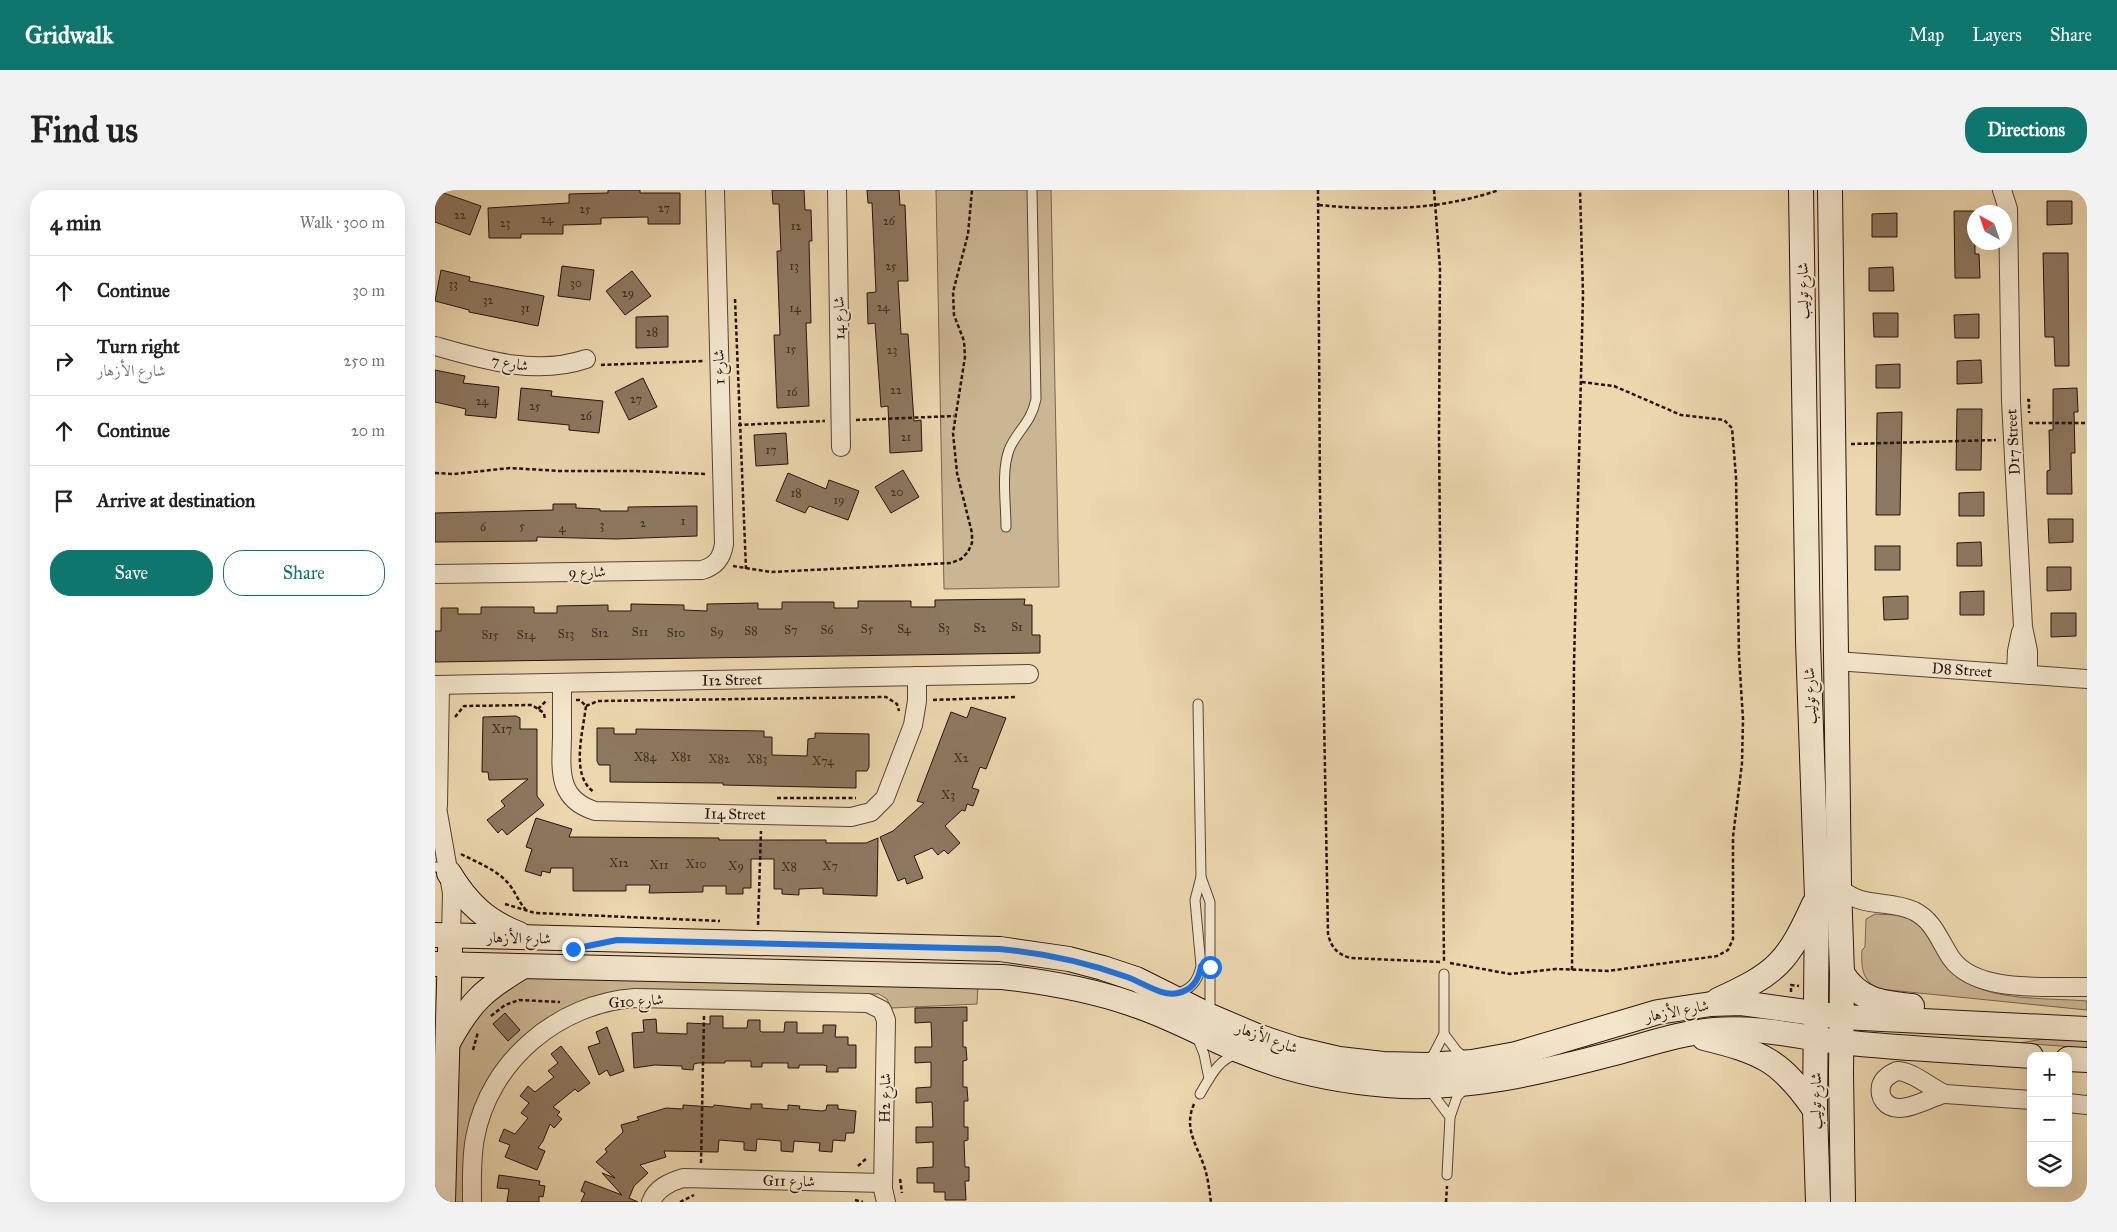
<!DOCTYPE html>
<meta charset="utf-8">
<style>
:root{--surface:#fff;--page:#f2f2f2;--text:#222;--muted:#767676;--line:#e0e0e0;--accent:#0f766e}
body{margin:0;font-family:"IM FELL Great Primer",Amiri,serif;background:var(--page);color:var(--text)}
.controls{position:absolute;right:15px;bottom:15px;display:grid;overflow:hidden;border-radius:10px;box-shadow:0 5px 20px #0002}
.controls button{width:45px;height:45px;display:grid;place-items:center;padding:0;border:0;border-bottom:1px solid var(--line);background:var(--surface);color:var(--text);font:25px sans-serif}
.compass{position:absolute;left:1532px;top:15px;width:45px;height:45px;border-radius:50%;background:var(--surface);box-shadow:0 5px 20px #0002;rotate:320deg}
.stop{position:absolute;width:15px;height:15px;margin:-11px;border:4px solid #1a73e8;border-radius:50%;background:#fff}
.stop.end{background:#1a73e8;border-color:#fff;box-shadow:0 1px 5px #0008}
.list{margin:0;padding:0;list-style:none}
h2{display:flex;justify-content:space-between;align-items:center;height:65px;margin:0;padding:0 20px;font-size:21px}
h2 small{font-size:16px;font-weight:400;color:var(--muted)}
.list li{display:grid;grid-template-columns:32px 1fr auto;gap:15px;align-items:center;box-sizing:border-box;height:70px;padding:0 20px;border-top:1px solid var(--line)}
.list b{display:block;font-size:19px;white-space:nowrap}
.list p{margin:0;font-size:16px;white-space:nowrap;color:var(--muted)}
.list em{font-size:16px;font-style:normal;color:var(--muted)}
.actions{display:flex;gap:10px;padding:15px 20px}
.actions a{flex:1;padding:11px 0;border:1px solid var(--accent);border-radius:20px;text-align:center;font-size:18px;color:var(--accent)}
.actions .main{background:var(--accent);color:#fff}
.icon{flex:none;width:28px;height:28px;fill:none;stroke:currentColor;stroke-width:2;stroke-linecap:round;stroke-linejoin:round}
.map{position:relative;flex:none;width:1652px;height:1012px;overflow:hidden;border-radius:20px}
header{display:flex;align-items:center;gap:30px;box-sizing:border-box;height:70px;padding:0 25px;background:var(--accent);color:#fff}
header strong{font-size:24px}
nav{display:flex;gap:28px;margin-inline-start:auto;font-size:18px}
.intro{display:flex;align-items:center;justify-content:space-between;box-sizing:border-box;height:120px;padding:0 30px}
h1{margin:0;font-size:35px}
.button{padding:12px 22px;border-radius:20px;background:var(--accent);color:#fff;font-size:18px;font-weight:700}
main{display:flex;gap:30px;padding:0 30px}
aside{flex:1;background:var(--surface);border-radius:20px;box-shadow:0 5px 20px #0002}
.map>svg:first-child{display:block}
.green{fill:#cbb693;stroke:#79644e}
.building{fill:#8d7860;stroke:#27120a}
.lines{fill:none;stroke-linecap:round;stroke-linejoin:round}
.lane-casing{stroke:#584333;stroke-width:11}
.street-casing{stroke:#584333;stroke-width:20}
.secondary-casing{stroke:#27120a;stroke-width:26}
.path{stroke:#27120a;stroke-width:2.5;stroke-dasharray:4 2.5;stroke-linecap:butt}
.lane{stroke:#f3e5cb;stroke-width:9}
.street{stroke:#f3e5cb;stroke-width:18}
.secondary{stroke:#f3e5cb;stroke-width:24}
.route{stroke:#1a73e8;stroke-width:6}
.labels{text-anchor:middle;stroke-width:4;stroke-linejoin:round;paint-order:stroke}
.number-label{font-size:12px;fill:#402c20}
.street-label{font-size:15px;fill:#27120a;stroke:#f3e5cb}
</style>
<header>
<strong>Gridwalk</strong>
<nav><a>Map</a><a>Layers</a><a>Share</a></nav>
</header>
<div class="intro"><h1>Find us</h1><a class="button">Directions</a></div>
<main>
<aside>
<h2>4 min<small>Walk · 300 m</small></h2>
<ul class="list">
<li><svg class="icon" aria-label="ahead" viewBox="0 0 24 24"><path d="M12 20V5M6 11l6-6 6 6"/></svg><div><b>Continue</b></div><em>30 m</em></li>
<li><svg class="icon" aria-label="right" viewBox="0 0 24 24"><path d="M7 20v-9h11M14 6l5 5-5 5"/></svg><div><b>Turn right</b><p>شارع الأزهار</p></div><em>250 m</em></li>
<li><svg class="icon" aria-label="ahead" viewBox="0 0 24 24"><path d="M12 20V5M6 11l6-6 6 6"/></svg><div><b>Continue</b></div><em>20 m</em></li>
<li><svg class="icon" aria-label="arrive" viewBox="0 0 24 24"><path d="M6 21V4h12l-3 4 3 4H6"/></svg><div><b>Arrive at destination</b></div></li>
</ul>
<div class="actions"><a class="main">Save</a><a>Share</a></div>
</aside>
<div class="map">
<svg width="1652" height="1012" viewBox="0 0 1652 1012">
<rect width="100%" height="100%" fill="#ecd7af"/>
<filter id="stains"><feTurbulence type="fractalNoise" baseFrequency=".004" numOctaves="4"/><feColorMatrix values="0 0 0 0 .2 0 0 0 0 .09 0 0 0 0 .02 0 0 0 .5 -.17"/></filter>
<radialGradient id="worn" r=".72"><stop offset=".6" stop-color="#630" stop-opacity="0"/><stop offset="1" stop-color="#630" stop-opacity=".3"/></radialGradient>
<!-- green -->
<g class="green">
<polygon points="501,0 616,0 624,397 509,399"/>
<path d="M1440,724C1451,725 1464,724 1474,728C1504,739 1508,780 1535,794C1566,811 1617,808 1652,811V820L1444,799C1427,791 1426,777 1427,760L1430,757L1431,729Z"/>
<path d="M88,786L543,795L542,814L456,818L452,809L444,804C387,804 330,802 274,801C240,800 204,796 171,803C114,816 58,862 39,918C29,949 29,980 28,1012H16L20,860L30,830Z"/>
<polygon points="1628,846 1652,848 1652,858 1584,853"/>
</g>
<!-- building -->
<g class="building">
<polygon points="0,0 46,16 35,45 0,32"/>
<polygon points="173,0 205,0 205,3 245,3 245,34 213,34 213,27 166,28 166,34 128,35 128,44 86,44 86,48 54,48 53,18 134,13 134,4 173,3"/>
<polygon points="337,0 369,0 370,20 376,20 377,51 374,51 376,133 371,133 374,216 342,218 339,145 345,145 342,61 346,61 344,14 338,14"/>
<polygon points="432,0 464,0 465,15 470,15 473,91 463,91 466,144 473,144 479,231 486,230 487,261 455,263 453,216 446,217 440,133 433,134 432,103 441,102 437,13 433,13"/>
<polygon points="1612,11 1637,11 1637,34 1612,35"/>
<polygon points="1519,21 1540,21 1540,64 1544,64 1545,88 1520,88"/>
<polygon points="1462,23 1462,47 1437,47 1437,24"/>
<polygon points="1608,63 1633,63 1634,176 1620,176 1619,147 1610,147"/>
<polygon points="127,76 159,80 155,110 123,106"/>
<polygon points="1458,77 1459,101 1434,101 1434,78"/>
<polygon points="6,80 35,87 34,91 109,106 103,136 34,122 34,120 0,111"/>
<polygon points="197,81 216,106 190,125 171,101"/>
<polygon points="1438,123 1463,123 1463,147 1439,147"/>
<polygon points="1544,124 1544,148 1520,148 1519,125"/>
<polygon points="233,126 233,157 201,158 201,127"/>
<polygon points="1546,170 1547,193 1522,194 1522,171"/>
<polygon points="1465,174 1465,198 1441,198 1441,175"/>
<polygon points="0,180 30,186 28,193 64,197 61,228 30,225 31,219 0,212"/>
<polygon points="208,188 222,217 194,230 180,202"/>
<polygon points="86,198 117,201 116,206 168,211 164,243 134,240 134,235 83,230"/>
<polygon points="1642,198 1643,222 1639,222 1640,263 1636,263 1637,304 1612,304 1612,281 1615,280 1614,240 1618,240 1618,199"/>
<polygon points="1522,219 1547,219 1546,280 1521,280"/>
<polygon points="1467,222 1465,325 1441,325 1442,223"/>
<polygon points="351,243 353,274 321,276 319,245"/>
<polygon points="468,280 484,307 456,323 440,297"/>
<polygon points="353,283 391,299 394,290 424,301 413,330 374,316 370,323 341,311"/>
<polygon points="1549,302 1549,326 1524,326 1524,303"/>
<polygon points="118,314 141,314 141,318 165,319 165,321 193,321 193,317 262,316 262,346 181,349 102,347 102,351 0,352 0,323 118,320"/>
<polygon points="1613,329 1638,329 1638,352 1614,353"/>
<polygon points="1546,352 1547,376 1522,376 1522,353"/>
<rect x="1440" y="356" width="25" height="24"/>
<polygon points="1612,377 1636,377 1636,400 1612,401"/>
<polygon points="1549,401 1549,425 1525,425 1525,402"/>
<polygon points="1473,406 1473,429 1449,430 1448,407"/>
<polygon points="590,409 589,415 597,415 597,445 605,445 605,463 0,472 0,441 6,441 6,418 23,418 23,424 46,424 46,417 99,417 99,423 122,423 122,416 173,415 173,421 196,421 196,414 249,415 249,420 272,421 272,414 323,413 323,419 347,419 347,412 399,412 399,418 423,418 423,411 476,411 476,417 500,417 500,410"/>
<polygon points="1616,423 1641,423 1641,446 1616,447"/>
<polygon points="536,517 571,528 551,579 545,577 537,598 544,600 538,616 532,614 530,621 527,620 510,636 525,653 513,664 509,660 503,665 497,658 479,666 488,688 472,694 470,688 463,691 445,647 458,641 489,613 482,611 516,522 532,528"/>
<polygon points="81,526 85,528 85,539 102,539 102,606 109,615 72,645 67,639 63,643 52,630 70,616 66,611 93,589 54,590 53,582 47,582 48,527"/>
<polygon points="162,538 179,538 179,544 201,544 201,539 329,541 329,547 337,547 337,565 372,566 373,549 380,548 380,543 434,544 434,577 432,581 421,581 421,598 288,595 288,593 175,592 175,575 164,575 162,571"/>
<polygon points="101,628 137,639 134,647 284,648 284,650 391,650 391,653 431,653 443,648 442,706 388,704 388,698 364,699 364,705 347,704 347,699 339,699 339,669 316,669 316,698 308,698 308,704 291,704 291,696 268,696 268,702 214,703 215,695 191,695 191,701 138,701 138,678 116,678 115,683 107,681 106,686 90,681 97,659 91,657"/>
<polygon points="532,817 532,831 528,831 528,857 531,857 532,870 528,871 528,897 532,897 533,911 529,911 529,937 533,937 533,950 529,951 530,977 534,977 534,991 530,991 531,1010 510,1010 510,1002 499,1002 499,993 482,993 482,978 498,977 498,952 481,953 481,937 498,937 497,912 481,913 481,898 496,897 496,872 480,873 480,857 497,857 496,832 480,833 480,818"/>
<polygon points="70,823 85,840 73,851 58,834"/>
<polygon points="275,826 288,826 288,838 312,838 313,830 325,830 325,841 327,842 349,842 350,832 362,832 362,843 388,843 388,835 401,835 400,847 413,847 413,855 421,855 421,878 403,878 403,882 391,882 392,876 388,875 364,875 364,878 353,878 353,873 327,873 327,877 316,877 316,871 290,871 290,873 263,873 259,874 258,880 247,879 247,876 220,875 199,878 197,843 209,842 208,830 221,829 222,843 252,844 252,833 275,834"/>
<polygon points="172,837 189,881 175,886 172,880 164,885 153,857 165,853 161,842"/>
<polygon points="126,856 155,893 143,902 140,899 118,917 125,922 122,925 127,929 119,938 115,934 108,951 103,958 110,961 102,980 70,967 75,955 64,951 69,939 80,944 93,928 86,923 94,913 85,906 93,896 100,902 119,887 113,881 123,873 116,864"/>
<polygon points="316,914 327,914 327,918 353,920 353,915 365,916 364,919 387,921 391,920 392,915 403,915 403,919 421,921 419,943 411,943 410,951 398,950 397,962 384,961 385,953 359,951 358,962 346,961 346,951 322,949 321,961 309,960 309,952 284,950 283,962 229,961 231,967 205,975 213,983 199,996 194,1008 203,1012 146,1012 150,1003 146,1001 150,991 187,1005 167,983 180,988 161,972 172,962 170,959 188,942 186,935 204,930 202,927 231,918 248,919 248,915 278,917 279,915 316,919"/>
<polygon points="64,985 105,991 104,995 110,996 108,1007 104,1006 104,1012 72,1012 74,999 62,998"/>
</g>
<g class="lines">
<defs>
<g id="lane">
<path d="M571,337C571,313 566,282 574,260C582,240 596,234 601,209L597,0"/>
<polyline points="0,677 13,679"/>
<polyline points="766,687 775,712 775,823"/>
<path d="M740,804C756,800 763,791 766,776L760,710L766,687L763,514"/>
<polyline points="1009,844 1021,860 1030,868"/>
<polyline points="762,847 769,864 774,889"/>
<polyline points="995,871 1009,844 1009,784"/>
<polyline points="994,899 1015,927"/>
<path d="M765,904C775,888 782,870 802,864"/>
<polyline points="1012,985 1015,927 1022,907 1029,899"/>
</g>
<g id="street">
<polyline points="402,0 406,257"/>
<polyline points="1567,0 1573,19 1576,211 1588,437 1593,461 1593,485"/>
<path d="M0,156C49,170 101,186 151,169"/>
<path d="M0,384L267,380C281,376 287,368 289,354L280,0"/>
<polyline points="1401,471 1652,489"/>
<polyline points="1581,484 1582,461 1586,442"/>
<path d="M127,494C127,512 127,530 127,548C126,580 122,609 160,621L416,627L436,622L450,608L478,535L482,511V486"/>
<polyline points="0,495 594,484"/>
<polyline points="3,623 17,703 16,746"/>
<polyline points="0,635 3,615 5,495"/>
<path d="M1404,697C1425,719 1453,709 1479,721C1499,731 1504,750 1516,768C1541,804 1612,796 1652,797"/>
<path d="M1462,881C1478,881 1495,898 1510,904C1493,907 1463,929 1449,911C1446,907 1445,901 1446,896C1448,888 1455,884 1462,881Z"/>
<polyline points="1510,904 1596,910"/>
<polyline points="1633,913 1652,915"/>
<path d="M37,1012C37,991 36,969 40,948C54,871 124,813 200,808L433,813L447,820L451,830L448,999L451,1012"/>
<path d="M216,1012C221,998 235,992 248,988L448,993"/>
</g>
<g id="secondary">
<polyline points="1366,0 1373,452 1382,708 1380,920 1383,1012"/>
<polyline points="1395,0 1404,697 1407,783 1406,884 1408,1012"/>
<path d="M14,683C32,713 51,731 84,744"/>
<polyline points="0,745 565,759 634,769 668,778 701,789 775,826 822,846 861,859 904,869 948,874 992,875 1037,872 1081,864 1223,822 1276,814 1306,813 1407,827 1652,839"/>
<path d="M0,774L567,787C612,792 654,799 697,814C735,826 771,847 808,862C854,881 903,891 952,895C1028,901 1104,883 1176,864C1211,855 1244,843 1279,840C1322,836 1364,847 1406,852C1469,859 1533,861 1596,866"/>
<path d="M1407,783C1424,811 1448,813 1477,816"/>
<path d="M1283,810C1342,783 1352,773 1379,714"/>
<path d="M1269,848C1326,862 1346,870 1380,920"/>
<path d="M14,851C36,811 49,800 87,777"/>
<polyline points="1633,869 1652,870"/>
<polyline points="8,1012 15,759"/>
</g>
</defs>
<!-- lane casing -->
<use href="#lane" class="lane-casing"/>
<!-- street casing -->
<use href="#street" class="street-casing"/>
<!-- secondary casing -->
<use href="#secondary" class="secondary-casing"/>
<!-- path -->
<g class="path">
<path d="M883,0L885,306L893,744C896,757 902,764 915,768L1007,772"/>
<polyline points="999,0 1005,78 1004,246 1009,772"/>
<path d="M884,15C944,21 1006,20 1064,0"/>
<polyline points="300,109 311,379"/>
<polyline points="166,175 270,171"/>
<polyline points="1592,210 1594,210 1594,223"/>
<polyline points="421,230 519,226"/>
<polyline points="1594,233 1652,233"/>
<polyline points="303,235 390,231"/>
<polyline points="1416,254 1561,250"/>
<polyline points="0,283 19,284 75,278 125,281 201,281 272,284"/>
<polyline points="298,376 336,382 516,373 526,369 533,362 537,353 537,343 522,283 518,243 530,167 529,151 519,125 518,102 533,44 537,0"/>
<path d="M141,510H145L151,516C148,542 135,586 159,602"/>
<polyline points="498,510 581,507"/>
<polyline points="151,516 163,511 451,507 462,514 464,521"/>
<polyline points="103,519 111,511"/>
<polyline points="20,527 29,516 97,515 109,523 110,530"/>
<polyline points="342,608 421,608"/>
<path d="M26,664C43,673 61,679 74,694C81,703 84,713 92,721"/>
<polyline points="70,714 100,723 285,731"/>
<polyline points="323,735 326,641"/>
<polyline points="1015,773 1075,784 1121,779 1173,781 1282,766 1293,760 1298,749 1298,647 1307,573 1308,529 1304,466 1301,287 1297,238 1289,230 1246,225 1179,196 1146,192"/>
<polyline points="1137,780 1139,474 1148,104 1145,0"/>
<polyline points="1356,802 1356,795 1364,796"/>
<polyline points="56,826 70,815 84,810 125,812"/>
<polyline points="38,860 43,842"/>
<path d="M759,914C749,937 760,952 768,973C773,986 774,999 776,1012"/>
<polyline points="266,973 269,826"/>
<polyline points="423,976 432,968"/>
<polyline points="465,989 467,1003"/>
<polyline points="420,1010 428,1012"/>
<polyline points="245,1012 259,1005"/>
<polyline points="1011,1012 1012,996"/>
</g>
<!-- lane -->
<use href="#lane" class="lane"/>
<!-- street -->
<use href="#street" class="street"/>
<!-- secondary -->
<use href="#secondary" class="secondary"/>
</g>
<g class="lines">
<!-- route -->
<path class="route" d="M138,759L182,750L564,759C609,763 650,772 692,787C707,792 727,807 743,803C757,800 764,790 766,776L775,777"/>
</g>
<g class="labels">
<!-- number labels -->
<g class="number-label">
<text x="229" y="22">27</text>
<text x="150" y="23">25</text>
<text x="25" y="29">22</text>
<text x="112" y="33">24</text>
<text x="454" y="35">26</text>
<text x="70" y="37">23</text>
<text x="361" y="40">12</text>
<text x="359" y="80">13</text>
<text x="456" y="80">25</text>
<text x="141" y="97">30</text>
<text x="18" y="98">33</text>
<text x="193" y="107">29</text>
<text x="53" y="114">32</text>
<text x="448" y="121">24</text>
<text x="90" y="122">31</text>
<text x="360" y="122">14</text>
<text x="217" y="146">28</text>
<text x="356" y="163">15</text>
<text x="457" y="164">23</text>
<text x="461" y="204">22</text>
<text x="357" y="206">16</text>
<text x="201" y="213">27</text>
<text x="47" y="215">24</text>
<text x="100" y="220">25</text>
<text x="151" y="230">26</text>
<text x="471" y="251">21</text>
<text x="336" y="264">17</text>
<text x="462" y="306">20</text>
<text x="361" y="307">18</text>
<text x="404" y="314">19</text>
<text x="248" y="335">1</text>
<text x="208" y="337">2</text>
<text x="167" y="339">3</text>
<text x="87" y="340">5</text>
<text x="48" y="341">6</text>
<text x="127" y="342">4</text>
<text x="582" y="441">S1</text>
<text x="509" y="442">S3</text>
<text x="545" y="442">S2</text>
<text x="432" y="443">S5</text>
<text x="469" y="443">S4</text>
<text x="356" y="444">S7</text>
<text x="392" y="444">S6</text>
<text x="316" y="445">S8</text>
<text x="205" y="446">S11</text>
<text x="282" y="446">S9</text>
<text x="165" y="447">S12</text>
<text x="241" y="447">S10</text>
<text x="131" y="448">S13</text>
<text x="55" y="449">S15</text>
<text x="91" y="449">S14</text>
<text x="67" y="543">X17</text>
<text x="210" y="571">X84</text>
<text x="246" y="571">X81</text>
<text x="526" y="572">X2</text>
<text x="284" y="573">X82</text>
<text x="322" y="573">X83</text>
<text x="388" y="575">X74</text>
<text x="513" y="609">X3</text>
<text x="184" y="677">X12</text>
<text x="261" y="678">X10</text>
<text x="224" y="679">X11</text>
<text x="301" y="680">X9</text>
<text x="395" y="680">X7</text>
<text x="354" y="681">X8</text>
</g>
<!-- street labels -->
<g class="street-label">
<text transform="translate(1368 101) rotate(-91)" y="5">شارع توليب</text>
<text transform="translate(404 128) rotate(-91)" y="5">شارع 14</text>
<text transform="translate(75 173) rotate(10)" y="5">شارع 7</text>
<text transform="translate(284 177) rotate(-92)" y="5">شارع 1</text>
<text transform="translate(1578 252) rotate(-93)" y="5">D17 Street</text>
<text transform="translate(152 382) rotate(-1)" y="5">شارع 9</text>
<text transform="translate(1527 480) rotate(4)" y="5">D8 Street</text>
<text transform="translate(297 490) rotate(-1)" y="5">I12 Street</text>
<text transform="translate(1375 506) rotate(-92)" y="5">شارع توليب</text>
<text transform="translate(300 624) rotate(1)" y="5">I14 Street</text>
<text transform="translate(84 748) rotate(1)" y="5">شارع الأزهار</text>
<text transform="translate(201 811) rotate(-4)" y="5">G10 شارع</text>
<text transform="translate(1242 821) rotate(-11)" y="5">شارع الأزهار</text>
<text transform="translate(832 848) rotate(20)" y="5">شارع الأزهار</text>
<text transform="translate(450 908) rotate(-89)" y="5">H2 شارع</text>
<text transform="translate(1381 911) rotate(-90)" y="5">شارع توليب</text>
<text transform="translate(354 991) rotate(1)" y="5">G11 شارع</text>
</g>
</g>
<rect width="100%" height="100%" filter="url(#stains)"/>
<rect width="100%" height="100%" fill="url(#worn)"/>
</svg>
<div class="controls">
<button>+</button>
<button>−</button>
<button><svg class="icon" aria-label="layers" viewBox="0 0 24 24"><path d="M12 4l9 5-9 5-9-5zM3 14l9 5 9-5"/></svg></button>
</div>
<svg class="compass" viewBox="-18 -18 36 36"><path d="M0-13l5 13h-10z" fill="#e53935"/><path d="M0 13l5-13h-10z" fill="#767676"/></svg>
<div class="stop" style="left:775px;top:777px"></div>
<div class="stop end" style="left:138px;top:759px"></div>
</div>
</main>
